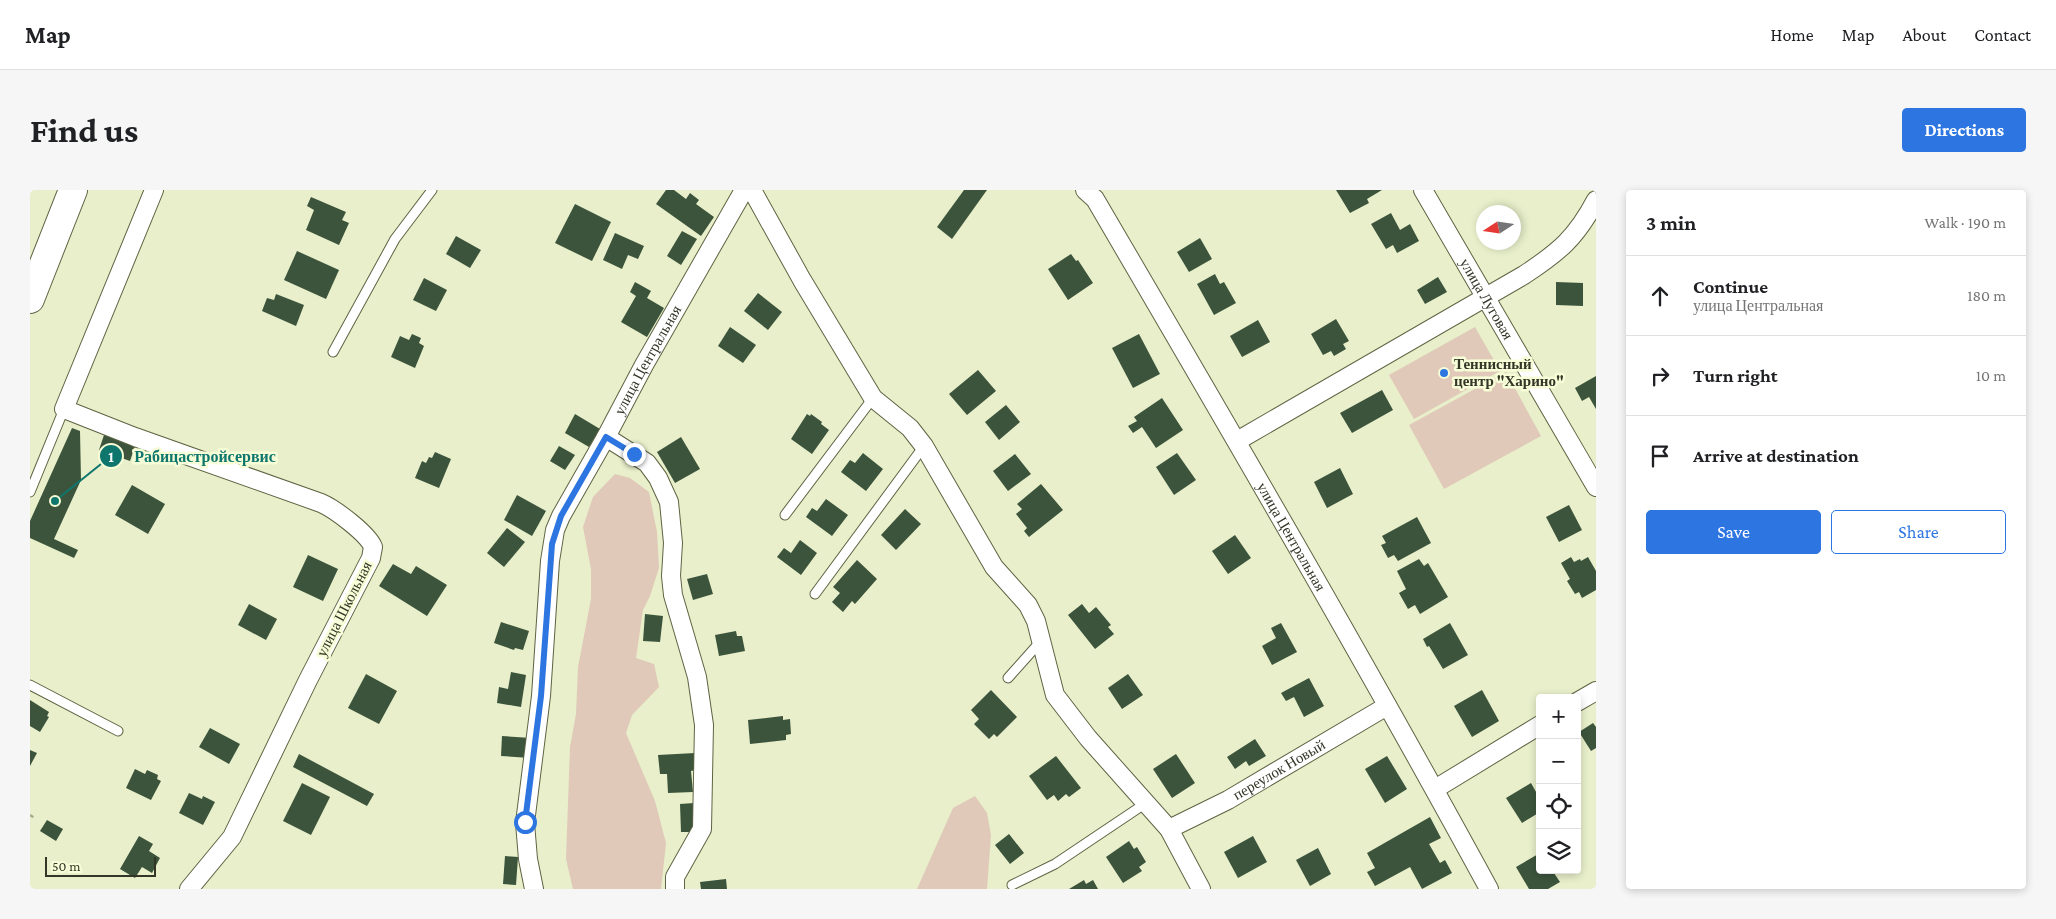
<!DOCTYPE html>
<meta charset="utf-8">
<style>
:root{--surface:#fff;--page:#f6f6f6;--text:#202124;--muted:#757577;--line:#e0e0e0;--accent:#2d76e2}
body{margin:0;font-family:"Crimson Pro",serif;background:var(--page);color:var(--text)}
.controls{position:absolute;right:15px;bottom:15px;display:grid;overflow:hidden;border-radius:5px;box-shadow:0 2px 8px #0003}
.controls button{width:45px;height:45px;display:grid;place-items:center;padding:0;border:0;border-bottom:1px solid var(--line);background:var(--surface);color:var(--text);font:25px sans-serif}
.compass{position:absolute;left:1446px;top:15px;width:45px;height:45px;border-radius:50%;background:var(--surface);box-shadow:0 2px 8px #0003;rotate:258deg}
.scale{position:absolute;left:15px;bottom:12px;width:111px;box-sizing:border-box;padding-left:5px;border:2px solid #333527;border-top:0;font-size:14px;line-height:18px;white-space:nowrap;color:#333527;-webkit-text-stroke:4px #f6fdd7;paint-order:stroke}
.stop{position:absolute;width:15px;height:15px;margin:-11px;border:4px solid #2d76e2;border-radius:50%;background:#fff}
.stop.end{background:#2d76e2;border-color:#fff;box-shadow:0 1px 5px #0008}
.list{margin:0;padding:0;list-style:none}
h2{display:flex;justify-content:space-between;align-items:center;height:65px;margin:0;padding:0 20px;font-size:21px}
h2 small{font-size:16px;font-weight:400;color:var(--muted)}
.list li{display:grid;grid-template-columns:32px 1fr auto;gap:15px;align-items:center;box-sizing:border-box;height:80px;padding:0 20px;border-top:1px solid var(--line)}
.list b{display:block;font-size:19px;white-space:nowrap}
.list p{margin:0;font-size:16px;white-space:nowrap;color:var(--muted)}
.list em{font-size:16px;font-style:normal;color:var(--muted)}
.actions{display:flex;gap:10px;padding:15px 20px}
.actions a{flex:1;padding:11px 0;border:1px solid var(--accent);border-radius:5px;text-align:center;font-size:18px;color:var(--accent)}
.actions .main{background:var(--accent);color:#fff}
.icon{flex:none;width:28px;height:28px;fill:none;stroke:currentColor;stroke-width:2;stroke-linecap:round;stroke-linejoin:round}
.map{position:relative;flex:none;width:1566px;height:699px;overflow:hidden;border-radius:5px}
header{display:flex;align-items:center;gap:30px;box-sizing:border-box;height:70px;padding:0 25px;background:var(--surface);border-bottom:1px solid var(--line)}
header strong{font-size:24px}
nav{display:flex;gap:28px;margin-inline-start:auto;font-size:18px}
.intro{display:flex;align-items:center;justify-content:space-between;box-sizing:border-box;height:120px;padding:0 30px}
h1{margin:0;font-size:35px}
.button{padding:12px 22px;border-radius:5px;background:var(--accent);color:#fff;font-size:18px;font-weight:700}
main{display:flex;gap:30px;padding:0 30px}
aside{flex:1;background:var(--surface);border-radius:5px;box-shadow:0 2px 8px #0003}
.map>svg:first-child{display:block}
.green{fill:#e0c9b9}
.building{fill:#3c543c}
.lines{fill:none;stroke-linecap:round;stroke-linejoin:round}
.service-casing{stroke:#5e6443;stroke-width:11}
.minor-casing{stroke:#5e6443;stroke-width:20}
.trunk-casing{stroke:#5e6443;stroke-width:30}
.path{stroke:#a8ad90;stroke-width:2.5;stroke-dasharray:4 4;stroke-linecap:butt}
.service{stroke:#fff;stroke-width:9}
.minor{stroke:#fff;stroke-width:18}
.trunk{stroke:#fff;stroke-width:28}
.route{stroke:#2d76e2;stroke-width:6}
.poi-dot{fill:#2d76e2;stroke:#f6fdd7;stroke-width:2}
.labels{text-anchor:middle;stroke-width:5;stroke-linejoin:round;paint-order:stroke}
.street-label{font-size:15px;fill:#333527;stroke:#f6fdd7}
.poi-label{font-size:15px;font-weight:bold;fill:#333527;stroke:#f6fdd7;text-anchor:start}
.leader{fill:none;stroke:#0f766e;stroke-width:2}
.callout-dot{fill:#0f766e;stroke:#f6fdd7;stroke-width:2}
.mark-label{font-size:15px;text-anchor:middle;font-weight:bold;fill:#fff}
.callout-label{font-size:16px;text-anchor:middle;font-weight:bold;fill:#0f766e;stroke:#f6fdd7;stroke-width:5;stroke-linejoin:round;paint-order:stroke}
</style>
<header>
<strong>Map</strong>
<nav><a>Home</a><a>Map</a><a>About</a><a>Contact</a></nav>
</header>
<div class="intro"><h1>Find us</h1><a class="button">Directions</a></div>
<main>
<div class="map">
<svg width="1566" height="699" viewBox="0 0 1566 699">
<rect width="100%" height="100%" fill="#e8efca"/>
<!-- green -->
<g class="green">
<polygon points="1445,137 1470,181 1384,229 1359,185"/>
<polygon points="1476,182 1511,246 1414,299 1379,235"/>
<polygon points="585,284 600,288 619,302 627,342 629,378 620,406 613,420 606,468 624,474 629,497 602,525 596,543 625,611 636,653 631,699 543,699 536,669 540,557 546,524 548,477 561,409 561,379 553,337 563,307"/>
<polygon points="945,606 957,623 961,645 957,699 887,699 923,618"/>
</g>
<!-- building -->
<g class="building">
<polygon points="636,0 644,0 656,9 660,3 669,10 666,14 684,27 671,46 626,14"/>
<polygon points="934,0 957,0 922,49 907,37"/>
<polygon points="1306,0 1352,0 1337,9 1339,13 1320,23"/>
<polygon points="281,7 316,22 312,30 319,33 309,55 276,40 284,20 277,16"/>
<polygon points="545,14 581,32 562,71 525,53"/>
<polygon points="1361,23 1370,40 1380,34 1389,51 1367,63 1363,55 1356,59 1341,34"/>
<polygon points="652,41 667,49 651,75 637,66"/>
<polygon points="585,43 614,56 608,69 598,65 592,79 573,70"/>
<polygon points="426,46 451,60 440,78 416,64"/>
<polygon points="1170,48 1182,69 1159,82 1147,62"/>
<polygon points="267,61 309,80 296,109 254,90"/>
<polygon points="1041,64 1046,71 1048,70 1063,93 1038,110 1018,79"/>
<polygon points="1185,84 1190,94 1194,92 1206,113 1184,125 1167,94"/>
<polygon points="1408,87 1417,102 1395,114 1387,100"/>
<polygon points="394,88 417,100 406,121 383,110"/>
<polygon points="605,92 621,101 617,108 634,118 617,147 591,132 606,106 600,102"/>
<polygon points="1526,92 1553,93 1553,116 1526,115"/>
<polygon points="728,103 752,122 738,140 714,121"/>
<polygon points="246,104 274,115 266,136 232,121 237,108 244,110"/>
<polygon points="1306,129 1319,151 1313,154 1316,159 1304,166 1301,161 1293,165 1281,144"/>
<polygon points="1228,130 1240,152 1212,167 1200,146"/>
<polygon points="700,137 726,155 713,173 688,156"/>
<polygon points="382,144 391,148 389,153 394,156 385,178 361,167 370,146 379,150"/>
<polygon points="1109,144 1130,184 1103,198 1082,158"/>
<polygon points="948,180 966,201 937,225 919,204"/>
<polygon points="1566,186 1566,219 1559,207 1552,211 1545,198"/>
<polygon points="1352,200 1363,220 1322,243 1310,223"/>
<polygon points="1132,208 1153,240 1126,258 1112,237 1103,243 1098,236 1107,231 1104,227"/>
<polygon points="976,215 990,232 969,250 955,232"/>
<polygon points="545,224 570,239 559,257 535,243"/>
<polygon points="777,224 780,226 781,224 792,232 791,234 799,240 782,264 761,249"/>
<polygon points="42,238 50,241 51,290 24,349 48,360 44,368 0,348 0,331"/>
<polygon points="74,245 105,256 100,271 69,260"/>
<polygon points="651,247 670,279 645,293 627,262"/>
<polygon points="529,256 545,265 535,280 520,271"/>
<polygon points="405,262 421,269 409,298 385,288 392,271 396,273 399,267 402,268"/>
<polygon points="833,263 853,279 836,301 811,282 820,270 825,273"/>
<polygon points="1147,263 1166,290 1144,305 1126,277"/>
<polygon points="985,264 1001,284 978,301 963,281"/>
<polygon points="1310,278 1323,304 1297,318 1284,292"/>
<polygon points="1011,294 1033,320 999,347 994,341 997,338 986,324 992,319 987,314"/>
<polygon points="102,295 135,314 118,344 85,325"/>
<polygon points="487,305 516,321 502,346 474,330"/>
<polygon points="796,309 818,325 802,346 776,327 782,318 787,321"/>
<polygon points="1539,315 1552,340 1529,352 1516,327"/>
<polygon points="875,319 891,334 866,360 851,345"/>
<polygon points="1387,327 1401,353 1368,371 1364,365 1358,368 1351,355 1356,353 1352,346"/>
<polygon points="477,338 495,352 474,377 457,363"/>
<polygon points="1205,345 1221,368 1198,384 1182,361"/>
<polygon points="770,350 787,363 771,385 747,367 754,358 761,363"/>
<polygon points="278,365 308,379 293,411 263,397"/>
<polygon points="1541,367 1544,372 1550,369 1551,371 1558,367 1566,381 1566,400 1552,408 1549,402 1545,404 1537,391 1540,389 1531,373"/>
<polygon points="1389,369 1394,376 1398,373 1418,407 1390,424 1385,415 1378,419 1369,403 1376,399 1367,381"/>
<polygon points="827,370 847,389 825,414 822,411 813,422 802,412 810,403 803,397"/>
<polygon points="363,374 381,384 386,376 417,395 397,426 349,396"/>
<polygon points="677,384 683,404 663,410 657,389"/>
<polygon points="219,414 247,429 236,450 208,435"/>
<polygon points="1052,414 1059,423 1066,417 1081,435 1078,437 1084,444 1065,459 1038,425"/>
<polygon points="615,424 633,426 630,452 613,451"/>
<polygon points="471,432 499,441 493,460 485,458 484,460 464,453"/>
<polygon points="1251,433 1267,462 1242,475 1232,456 1246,448 1241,438"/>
<polygon points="1420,433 1438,465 1413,479 1399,456 1397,457 1393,449"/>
<polygon points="706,441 707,446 712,446 715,461 689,466 685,445"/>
<polygon points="481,482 496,485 491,517 467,513 469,497 478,499"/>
<polygon points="336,484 367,501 349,534 318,518"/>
<polygon points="1098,484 1113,505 1092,519 1078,498"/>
<polygon points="1279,488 1294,516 1274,527 1264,507 1256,511 1251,503"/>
<polygon points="961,500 987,527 967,547 964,544 959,549 944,534 949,529 941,520"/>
<polygon points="1452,500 1469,531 1442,547 1424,516"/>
<polygon points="0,510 19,522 17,526 19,527 10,542 0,536"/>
<polygon points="753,526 753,530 760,529 761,544 756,545 756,550 720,554 718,530"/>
<polygon points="1563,533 1566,537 1566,558 1561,561 1549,542"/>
<polygon points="180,538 210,554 199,574 169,557"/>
<polygon points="472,546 501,548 500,568 471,566"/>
<polygon points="1225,549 1236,566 1219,576 1216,571 1205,579 1197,567"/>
<polygon points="0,560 7,563 0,576"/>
<polygon points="665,563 666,580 661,581 663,602 638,603 637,584 630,584 628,565"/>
<polygon points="269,564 344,604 337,616 263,577"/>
<polygon points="1146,564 1165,593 1142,608 1123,579"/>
<polygon points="1026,566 1051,598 1039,607 1036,604 1028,611 1024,605 1017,610 999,586"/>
<polygon points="1357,566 1377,599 1355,613 1335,579"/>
<polygon points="105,579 115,584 117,580 128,585 127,589 131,591 121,610 96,598"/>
<polygon points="272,593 300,607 281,645 253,631"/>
<polygon points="1501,593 1510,609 1510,622 1492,633 1476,608"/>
<polygon points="159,603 172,609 173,606 185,612 173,635 149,623"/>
<polygon points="664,613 664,642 651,642 650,614"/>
<polygon points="1400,627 1411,648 1399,654 1410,673 1415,670 1422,683 1392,699 1380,677 1345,696 1337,682 1345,678 1337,663"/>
<polygon points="17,630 33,639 26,651 10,641"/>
<polygon points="979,644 994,663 980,674 965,655"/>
<polygon points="109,646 123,654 119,661 130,668 122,683 112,677 105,688 90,679"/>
<polygon points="1223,646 1237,672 1208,688 1194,662"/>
<polygon points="1099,651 1104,659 1107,657 1116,672 1109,677 1112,681 1093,693 1076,667"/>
<polygon points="1288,658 1301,684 1280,696 1266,670"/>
<polygon points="1510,663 1510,680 1522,680 1530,692 1518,699 1499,699 1486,677"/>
<polygon points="475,666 488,667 486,695 473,694"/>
<polygon points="696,689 697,699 671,699 670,692"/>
<polygon points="1054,690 1056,694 1063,690 1068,699 1039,699"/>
</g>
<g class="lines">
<defs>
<g id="service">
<polyline points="303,162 365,49 402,0"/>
<polyline points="0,302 34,219"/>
<polyline points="755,325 843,208"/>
<polyline points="785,404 894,256"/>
<polyline points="978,488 1011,451"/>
<polyline points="0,495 88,541"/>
<polyline points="982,695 1025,674 1116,613"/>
</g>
<g id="minor">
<path d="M124,0L34,219L105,247L291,313C305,319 338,344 343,357L341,368L278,490L202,647L159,699"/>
<polyline points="722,0 772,90 843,208 880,238 894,256 964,377 998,415 1006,431 1025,505 1058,548 1139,639 1171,699"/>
<path id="s1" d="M1055,0L1065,9C1199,238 1332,466 1459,699"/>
<path id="s2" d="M1393,0L1566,297"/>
<polyline points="576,247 617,273 628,288 639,312 643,353 641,386 643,405 667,487 674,535 672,639 645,687 645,699"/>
<path d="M1207,251L1494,85C1529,62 1546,48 1566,10"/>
<polyline points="1547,512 1566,501"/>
<polyline points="1405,599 1510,535"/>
<path id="s3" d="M1139,639L1198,610L1357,516"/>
<path id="s4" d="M504,699L498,669L495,633L511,506L520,371L525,340L531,326L576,247L614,175L714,0"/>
</g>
<polyline id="trunk" points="0,109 43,0"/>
</defs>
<!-- service casing -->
<use href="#service" class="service-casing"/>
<!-- minor casing -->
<use href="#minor" class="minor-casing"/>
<!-- trunk casing -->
<use href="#trunk" class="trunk-casing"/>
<!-- path -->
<polyline class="path" points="0,625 6,629"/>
<!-- service -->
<use href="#service" class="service"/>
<!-- minor -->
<use href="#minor" class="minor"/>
<!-- trunk -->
<use href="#trunk" class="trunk"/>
</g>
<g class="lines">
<!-- route -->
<polyline class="route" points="495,632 511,506 522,354 531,326 576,247 604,264"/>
</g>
<!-- markers -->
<circle class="poi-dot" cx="1414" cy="183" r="5"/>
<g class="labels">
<!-- street labels -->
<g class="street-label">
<text dy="5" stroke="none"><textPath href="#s2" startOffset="126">улица Луговая</textPath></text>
<text dy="5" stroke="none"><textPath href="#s4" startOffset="555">улица Центральная</textPath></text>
<text dy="5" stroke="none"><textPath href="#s1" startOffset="404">улица Центральная</textPath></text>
<text transform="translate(314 419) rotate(-63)" y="5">улица Школьная</text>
<text dy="5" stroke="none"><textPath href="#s3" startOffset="125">переулок Новый</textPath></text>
</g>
<!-- poi labels -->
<g class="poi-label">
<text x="1424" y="179">Теннисный<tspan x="1424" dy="17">центр "Харино"</tspan></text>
</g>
</g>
<!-- callouts -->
<path class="leader" d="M25 311L81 266"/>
<g class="callout-dot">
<circle cx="25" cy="311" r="5"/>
<circle cx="81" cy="266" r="12"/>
</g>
<g class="mark-label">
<text x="81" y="272">1</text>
</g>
<g class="callout-label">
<text x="175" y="272">Рабицастройсервис</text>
</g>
</svg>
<div class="controls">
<button>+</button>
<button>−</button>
<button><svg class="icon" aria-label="locate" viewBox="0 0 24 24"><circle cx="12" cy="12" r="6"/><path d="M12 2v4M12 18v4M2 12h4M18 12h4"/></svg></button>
<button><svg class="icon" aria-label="layers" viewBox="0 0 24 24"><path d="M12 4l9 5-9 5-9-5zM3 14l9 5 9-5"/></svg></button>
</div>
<svg class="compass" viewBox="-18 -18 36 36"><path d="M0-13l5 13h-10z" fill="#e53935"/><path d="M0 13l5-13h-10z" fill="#757577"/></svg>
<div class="scale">50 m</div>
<div class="stop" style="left:495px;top:632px"></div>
<div class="stop end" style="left:604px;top:264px"></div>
</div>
<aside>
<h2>3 min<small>Walk · 190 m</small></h2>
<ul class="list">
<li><svg class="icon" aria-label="ahead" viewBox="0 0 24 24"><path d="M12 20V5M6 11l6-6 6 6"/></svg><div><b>Continue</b><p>улица Центральная</p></div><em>180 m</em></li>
<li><svg class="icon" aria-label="right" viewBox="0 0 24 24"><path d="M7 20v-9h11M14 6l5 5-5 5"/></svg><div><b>Turn right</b></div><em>10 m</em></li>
<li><svg class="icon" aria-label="arrive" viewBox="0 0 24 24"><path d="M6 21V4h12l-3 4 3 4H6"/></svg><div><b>Arrive at destination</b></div></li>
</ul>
<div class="actions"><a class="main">Save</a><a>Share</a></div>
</aside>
</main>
